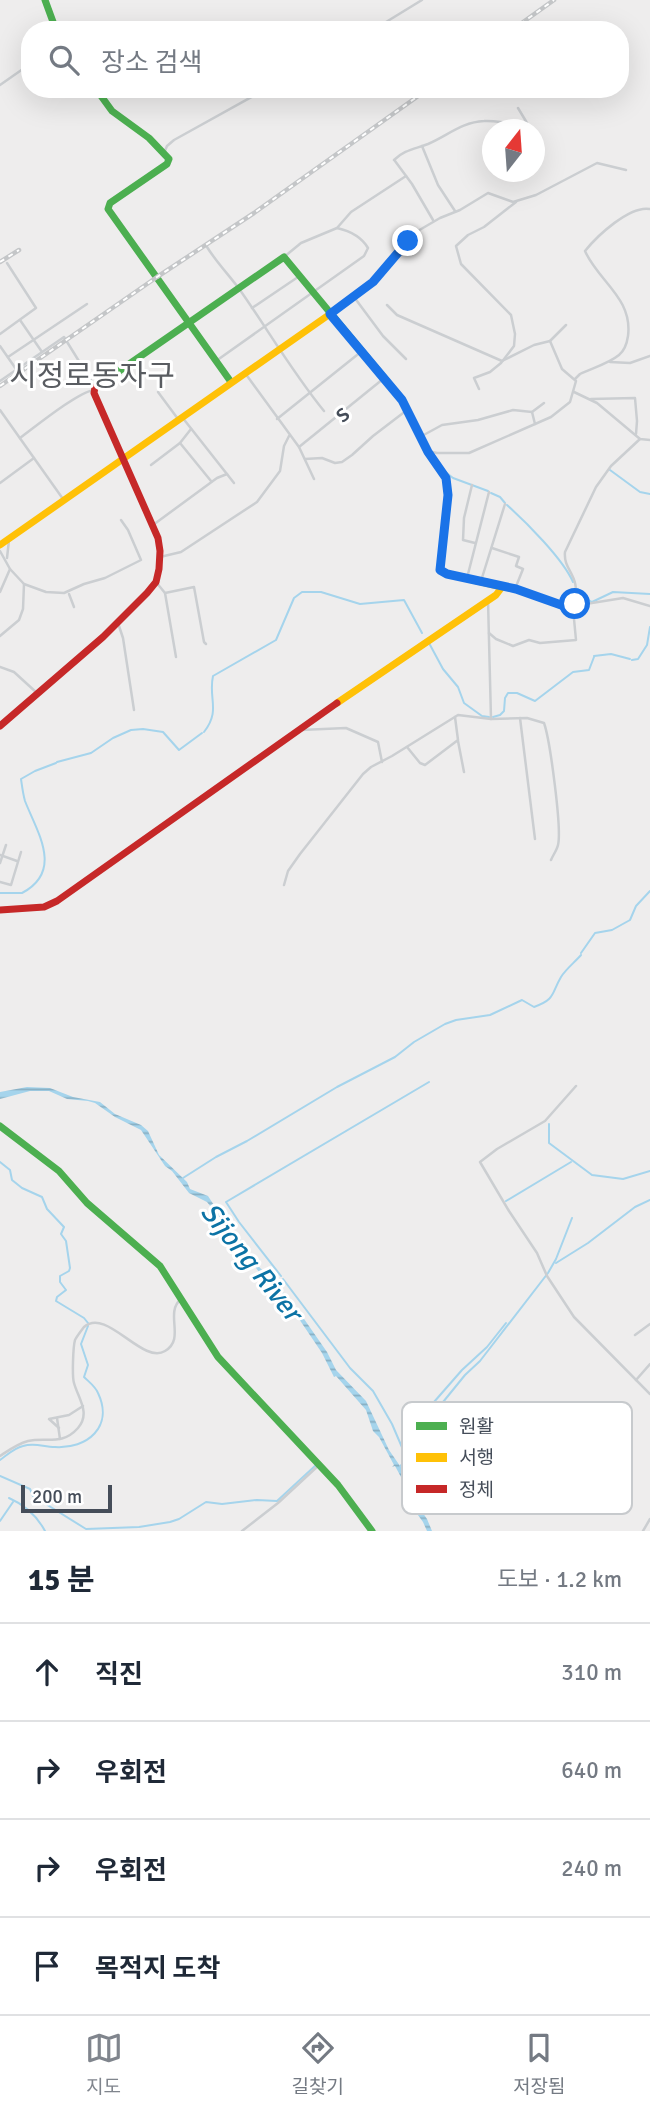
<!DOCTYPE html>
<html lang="ko">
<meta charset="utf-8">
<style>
:root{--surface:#fff;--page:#f6f6f7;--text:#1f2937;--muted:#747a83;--line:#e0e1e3;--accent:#80858d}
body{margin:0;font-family:Signika,"Noto Sans KR",sans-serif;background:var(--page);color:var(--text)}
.compass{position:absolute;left:482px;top:119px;width:63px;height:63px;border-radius:50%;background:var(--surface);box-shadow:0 7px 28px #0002;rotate:17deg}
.scale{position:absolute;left:21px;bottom:18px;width:91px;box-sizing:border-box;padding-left:7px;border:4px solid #454d59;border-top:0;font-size:19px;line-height:24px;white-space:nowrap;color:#454d59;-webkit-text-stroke:5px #fff;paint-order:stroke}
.stop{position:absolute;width:21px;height:21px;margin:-16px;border:5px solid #1a73e8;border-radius:50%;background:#fff}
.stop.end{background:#1a73e8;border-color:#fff;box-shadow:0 2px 7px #0008}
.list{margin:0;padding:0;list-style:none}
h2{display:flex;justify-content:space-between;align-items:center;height:91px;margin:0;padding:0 28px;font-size:30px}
h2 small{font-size:23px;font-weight:400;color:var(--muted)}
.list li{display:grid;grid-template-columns:46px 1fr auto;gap:21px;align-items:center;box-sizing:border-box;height:98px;padding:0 28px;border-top:2px solid var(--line)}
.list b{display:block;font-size:26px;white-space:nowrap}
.list em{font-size:23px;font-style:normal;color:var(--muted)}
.icon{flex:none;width:38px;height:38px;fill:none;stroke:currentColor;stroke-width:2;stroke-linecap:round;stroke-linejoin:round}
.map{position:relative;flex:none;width:650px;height:1531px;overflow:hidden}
.search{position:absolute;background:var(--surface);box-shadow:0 7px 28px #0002;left:21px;right:21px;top:21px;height:77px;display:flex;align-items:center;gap:18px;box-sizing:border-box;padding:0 24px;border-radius:28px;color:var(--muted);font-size:26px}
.sheet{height:483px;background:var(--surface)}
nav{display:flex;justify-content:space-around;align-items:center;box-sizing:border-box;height:98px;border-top:2px solid var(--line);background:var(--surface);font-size:19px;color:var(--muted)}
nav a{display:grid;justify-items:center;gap:4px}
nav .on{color:var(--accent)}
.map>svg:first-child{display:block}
.water{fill:url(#water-rules)}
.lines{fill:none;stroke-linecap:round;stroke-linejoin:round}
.stream{stroke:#a5d4ec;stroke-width:2}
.street{stroke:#cbced1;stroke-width:2.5}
.fast{stroke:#4caf50;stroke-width:7}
.slow{stroke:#ffc107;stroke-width:7}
.jam{stroke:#c62828;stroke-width:7}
.rail-casing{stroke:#c4c6c8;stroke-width:4.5}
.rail{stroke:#fff;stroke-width:2;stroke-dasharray:5;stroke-linecap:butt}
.route{stroke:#1a73e8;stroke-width:9}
.labels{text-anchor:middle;stroke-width:6;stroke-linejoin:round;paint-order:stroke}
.street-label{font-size:26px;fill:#454d59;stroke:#fff}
.water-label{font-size:28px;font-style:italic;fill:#0c73a5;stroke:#fff}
.quarter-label{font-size:30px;fill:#595c61;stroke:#fff}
.key{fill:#fff;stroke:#c7cacd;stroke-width:2}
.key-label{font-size:19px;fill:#454d59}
</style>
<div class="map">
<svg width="650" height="1531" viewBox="0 0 650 1531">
<defs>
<pattern id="water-rules" width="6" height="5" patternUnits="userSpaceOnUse" patternTransform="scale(1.75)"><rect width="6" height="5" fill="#a5d4ec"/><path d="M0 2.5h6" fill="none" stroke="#88aec2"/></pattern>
</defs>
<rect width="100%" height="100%" fill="#eeeded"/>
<!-- water -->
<polygon class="water" points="27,1087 50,1088 73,1097 100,1102 115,1114 141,1125 148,1131 159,1155 187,1182 190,1189 208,1196 229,1228 243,1242 260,1268 269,1275 302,1316 327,1352 336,1370 366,1401 389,1450 409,1479 414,1491 416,1503 427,1519 432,1531 427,1531 423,1522 410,1504 407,1488 395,1466 392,1467 394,1465 379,1437 373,1431 366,1410 336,1376 334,1377 322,1353 295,1313 261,1275 242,1248 231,1239 219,1217 207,1202 189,1193 172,1171 165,1166 141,1130 115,1117 95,1103 88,1101 67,1099 49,1091 30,1091 0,1099 0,1092"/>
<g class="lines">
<!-- stream -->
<g class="stream">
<polyline points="443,470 453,478 488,491"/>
<polyline points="610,470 640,492 650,494"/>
<polyline points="491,493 500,497 505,503"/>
<path d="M507,505C526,522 563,559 573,582"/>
<polyline points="578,589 585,598 592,602 613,592 650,594"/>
<polyline points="429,643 443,669 458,687 464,703 482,716 489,717"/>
<polyline points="594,656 611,654 630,659"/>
<polyline points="632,660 638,659 647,645 650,627"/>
<polyline points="493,717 500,715 504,711 505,698 508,693 517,693 535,701 573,672 589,670 594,657"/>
<path d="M204,732C221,710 208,699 213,676L276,640L294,598L302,592H321L360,604L404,600L422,633"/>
<polyline points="57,762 91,753 113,738 131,730 143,729 163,732 179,750 202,733"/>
<path d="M0,893H22C64,871 37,832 25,801C23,794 22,786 21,779L35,771L56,763"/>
<polyline points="581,953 595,933 612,930 630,920 636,906 650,891"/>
<polyline points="549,1124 549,1143 592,1175 623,1179 650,1171"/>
<polyline points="0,1162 10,1170 12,1180 22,1188 42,1197 47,1209 64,1227 61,1234 66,1241 70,1268 69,1271 60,1276 60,1282 66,1290 57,1297 56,1301 84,1318 88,1323"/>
<path d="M183,1178L216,1157L247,1141L337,1087L395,1057L414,1042L445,1024L456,1020L490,1015L522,1000L534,1007C556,999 551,994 561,977C566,969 575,962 581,955"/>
<polyline points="506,1201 571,1162"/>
<polyline points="556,1263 588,1243 635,1207 650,1200"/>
<polyline points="281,1276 239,1222 226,1202 429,1082"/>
<polyline points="283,1279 350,1368 373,1391 392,1424 404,1452"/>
<polyline points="405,1447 434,1402 462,1370 487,1347 506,1323"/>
<polyline points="411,1450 439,1407 465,1375 480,1361 548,1273 556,1259 572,1218"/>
<path d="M0,1460C7,1455 14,1448 23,1446C35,1442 43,1447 55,1447C87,1449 114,1427 98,1393C95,1386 89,1382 84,1377L88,1365L81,1344L88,1326"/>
<polyline points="400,1466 404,1463"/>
<polyline points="0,1476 30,1489 33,1496 86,1529 139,1527 170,1522 179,1519 206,1502 222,1504 257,1500 277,1501 316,1465"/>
<path d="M9,1498C25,1505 37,1516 45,1531"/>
<polyline points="0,1521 13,1502"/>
</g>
<!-- street -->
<g class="street">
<polyline points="373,30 422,0"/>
<polyline points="0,85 30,64"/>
<polyline points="422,146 438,185 455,211"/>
<polyline points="164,153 167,146 174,140 266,89"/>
<path d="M394,160C404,150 415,149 428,144C447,136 462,122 484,121C498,120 513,126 527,123L518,108"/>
<polyline points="395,161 412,184 433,220"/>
<path d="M207,247C217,263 229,275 240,290C268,330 293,373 324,411"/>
<polyline points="284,257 301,243 337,228 351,212 406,176"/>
<polyline points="354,297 383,336 406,359"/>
<polyline points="387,305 397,315 502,361 534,345 550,341 566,325"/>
<polyline points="252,308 298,277"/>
<polyline points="330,314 373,282 416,232 440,218 460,210 488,193 513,202 536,195 597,163 626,170"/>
<polyline points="20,320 42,352"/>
<polyline points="0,334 36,308 7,263"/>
<polyline points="0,346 16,369"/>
<polyline points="8,357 87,304"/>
<path d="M216,361L364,256L368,248C361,236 350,231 337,228"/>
<polyline points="610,362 630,363 650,356"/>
<polyline points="245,373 299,447 314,479"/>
<path d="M575,379L580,374C592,368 608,364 619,355C625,350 627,343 628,336C633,298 598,281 585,251C597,236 630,205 650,209"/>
<polyline points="0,381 64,337 95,387"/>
<polyline points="479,389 474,378 490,372 501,363 514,346 515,334 511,315 461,264 456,246 468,235 484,227 516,202"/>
<polyline points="158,392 178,419"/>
<polyline points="574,392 597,403 640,439 650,440"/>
<polyline points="591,399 635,398 637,421 636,434"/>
<polyline points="0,410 63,499"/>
<polyline points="532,412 535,424"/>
<polyline points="182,417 234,483"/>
<polyline points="277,419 362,351"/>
<polyline points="420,437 442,425 478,420 513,410 532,412 544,403"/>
<path d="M20,438C35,427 78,392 94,390"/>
<polyline points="180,443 211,481"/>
<polyline points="299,447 383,379"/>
<polyline points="427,451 437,453 469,453 551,417 570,402 576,381 562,369 550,341"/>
<polyline points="305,459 322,458 335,463 342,462 352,455 373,436 407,410"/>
<polyline points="151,465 180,443 191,429"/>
<polyline points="0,483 34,458"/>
<polyline points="472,485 464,518 463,540 475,543"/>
<polyline points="153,525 217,478 227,474"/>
<polyline points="492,548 519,557 516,566 523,569 515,589"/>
<polyline points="0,551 10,569 0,592"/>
<polyline points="160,557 181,552 257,502 280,471 284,446 289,436"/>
<polyline points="7,558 9,540"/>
<polyline points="10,569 24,584 46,592 64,593 84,584 105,578 141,560 128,530 121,520"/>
<polyline points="467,578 489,492"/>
<polyline points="481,581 505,504"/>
<polyline points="156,582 165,593 176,657"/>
<polyline points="502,587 516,589 567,607 623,598 650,606"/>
<polyline points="165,593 194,587 204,642 206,644"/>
<polyline points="69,594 74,607"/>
<polyline points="488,600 491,719"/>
<path d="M574,605C582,574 563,572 565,552L596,487L611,466L640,439"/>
<polyline points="118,623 123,638 134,710"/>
<polyline points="489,633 496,639 513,646 529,640 540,643 576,640 574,619 569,607"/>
<polyline points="0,636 19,620 23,609 24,584"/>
<polyline points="0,667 14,672 37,693"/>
<polyline points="520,718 535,839"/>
<polyline points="301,730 346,728 378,742 382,762"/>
<polyline points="458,741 464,772"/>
<polyline points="407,747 420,763 425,765 458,740 455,717"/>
<polyline points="0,855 17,861"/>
<polyline points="0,863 6,845"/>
<polyline points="0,882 11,885 21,852"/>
<path d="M284,885L288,871L300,854L363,774L371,767L392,756L458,715L491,719L527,718L544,723C550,740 562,829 558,845C557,850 553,855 551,860"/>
<polyline points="576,1086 545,1121 497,1149 480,1162 509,1211 537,1253 547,1276 574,1317 650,1394"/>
<polyline points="635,1335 650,1324"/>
<polyline points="636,1380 650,1364"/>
<polyline points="57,1418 60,1439"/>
<polyline points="59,1428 49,1419 69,1415 83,1406"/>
<path d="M0,1456C9,1450 17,1444 28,1441C47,1437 62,1446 78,1428C91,1413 78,1398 74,1383C72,1377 73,1347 75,1340C77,1336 81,1331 84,1327C107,1307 142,1365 165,1351C186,1339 164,1313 181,1299"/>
<polyline points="242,1531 278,1503 319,1465"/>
<polyline points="643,1531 650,1519"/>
</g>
<!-- fast -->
<g class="fast">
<polyline points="45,0 56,30"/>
<polyline points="96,89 112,111 149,138 169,159 167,164 110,203 108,209 231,382"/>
<polyline points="109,378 284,257 395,391"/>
<polyline points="0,1126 59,1171 87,1203 160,1266 218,1357 338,1485 372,1531"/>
</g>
<!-- slow -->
<g class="slow">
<polyline points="0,545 330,314"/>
<polyline points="337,703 496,595 502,587 448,574 440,570 448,495 446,478 427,451 402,399 395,391"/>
</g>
<!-- jam -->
<g class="jam">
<polyline points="0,726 103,637 147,593 156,582 159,569 160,551 158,538 94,393 95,387 109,378"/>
<polyline points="0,910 44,907 57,901 337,703"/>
</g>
<defs>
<g id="rail">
<polyline points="512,30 554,0"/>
<polyline points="0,262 19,250"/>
<polyline points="0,386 157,277 254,213 428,89"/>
</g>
</defs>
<!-- rail casing -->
<use href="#rail" class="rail-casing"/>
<!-- rail -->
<use href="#rail" class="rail"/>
</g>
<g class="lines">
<!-- route -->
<polyline class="route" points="408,241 373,282 330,314 402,400 428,452 446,478 448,495 440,570 447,574 516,589 564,606 575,604"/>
</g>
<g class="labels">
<!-- street labels -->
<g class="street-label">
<text transform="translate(341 413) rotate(-40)" y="9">s</text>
</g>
<!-- water labels -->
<g class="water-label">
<text transform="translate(252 1261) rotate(51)" y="10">Sijong River</text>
</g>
<!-- quarter labels -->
<g class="quarter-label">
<text x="92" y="386">시정로동자구</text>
</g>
</g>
<!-- legend -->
<rect x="402" y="1402" width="230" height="112" rx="10" class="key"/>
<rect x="416" y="1422" width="31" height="8" fill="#4caf50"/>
<rect x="416" y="1453" width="31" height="9" fill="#ffc107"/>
<rect x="416" y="1485" width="31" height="8" fill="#c62828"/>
<g class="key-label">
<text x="459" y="1433">원활</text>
<text x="459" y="1464">서행</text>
<text x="459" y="1496">정체</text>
</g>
</svg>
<svg class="compass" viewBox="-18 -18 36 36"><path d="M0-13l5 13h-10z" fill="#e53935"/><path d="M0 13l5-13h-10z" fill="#747a83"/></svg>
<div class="scale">200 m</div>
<div class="stop" style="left:575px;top:604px"></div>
<div class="stop end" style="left:408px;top:241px"></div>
<div class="search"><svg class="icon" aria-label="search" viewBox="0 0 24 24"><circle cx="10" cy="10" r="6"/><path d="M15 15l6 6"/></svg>장소 검색</div>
</div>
<section class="sheet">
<h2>15 분<small>도보 · 1.2 km</small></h2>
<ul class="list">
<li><svg class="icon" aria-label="ahead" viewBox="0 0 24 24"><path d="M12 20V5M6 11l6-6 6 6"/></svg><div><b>직진</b></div><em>310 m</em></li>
<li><svg class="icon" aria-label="right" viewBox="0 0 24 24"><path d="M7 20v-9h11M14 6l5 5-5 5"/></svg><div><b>우회전</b></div><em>640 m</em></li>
<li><svg class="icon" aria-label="right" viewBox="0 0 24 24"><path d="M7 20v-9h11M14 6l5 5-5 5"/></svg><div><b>우회전</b></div><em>240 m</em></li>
<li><svg class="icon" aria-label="arrive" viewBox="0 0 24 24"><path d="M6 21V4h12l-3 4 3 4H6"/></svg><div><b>목적지 도착</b></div></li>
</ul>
</section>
<nav>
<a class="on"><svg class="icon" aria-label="map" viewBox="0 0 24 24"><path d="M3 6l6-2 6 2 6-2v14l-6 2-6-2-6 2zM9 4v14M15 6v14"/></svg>지도</a>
<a><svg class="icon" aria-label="directions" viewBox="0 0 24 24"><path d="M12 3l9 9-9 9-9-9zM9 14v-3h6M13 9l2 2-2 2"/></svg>길찾기</a>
<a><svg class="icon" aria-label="saved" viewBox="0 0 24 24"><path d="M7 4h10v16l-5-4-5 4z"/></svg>저장됨</a>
</nav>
